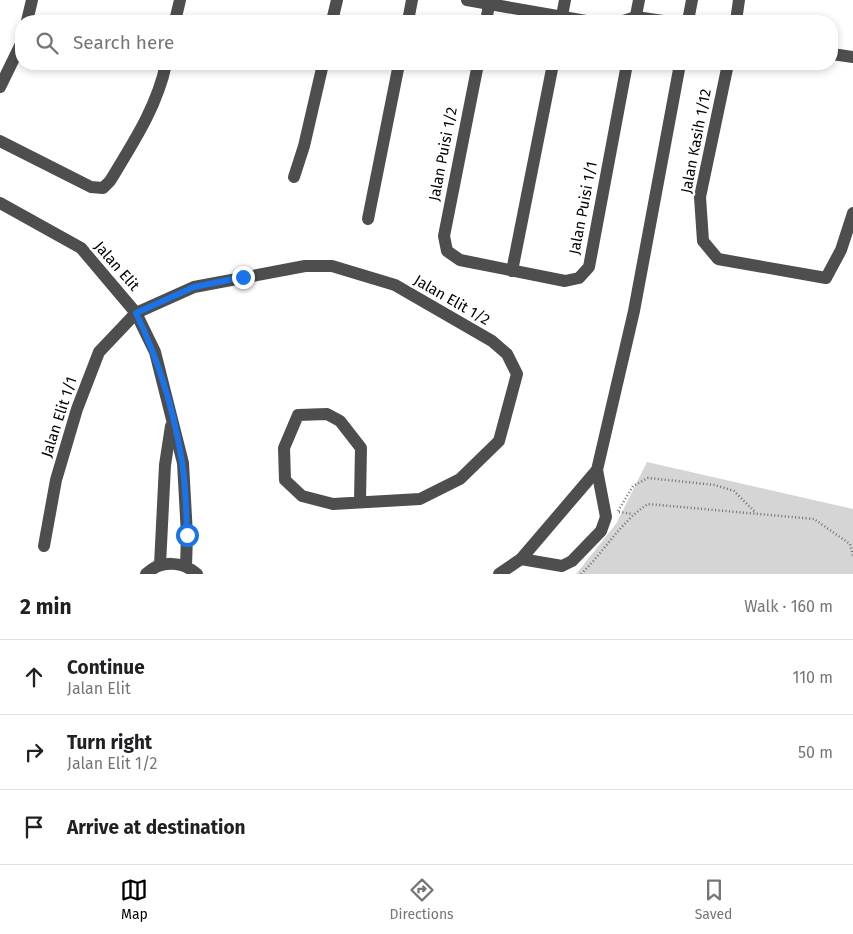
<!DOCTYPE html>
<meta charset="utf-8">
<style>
:root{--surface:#fff;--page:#f6f6f6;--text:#202124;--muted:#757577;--line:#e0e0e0;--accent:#000}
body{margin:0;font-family:"Fira Sans",sans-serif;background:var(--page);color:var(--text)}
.stop{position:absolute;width:15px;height:15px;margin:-11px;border:4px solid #1a73e8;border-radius:50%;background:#fff}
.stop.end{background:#1a73e8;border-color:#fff;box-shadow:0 1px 5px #0008}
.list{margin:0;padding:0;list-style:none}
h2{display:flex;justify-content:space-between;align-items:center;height:65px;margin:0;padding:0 20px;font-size:21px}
h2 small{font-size:16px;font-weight:400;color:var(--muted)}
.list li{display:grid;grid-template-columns:32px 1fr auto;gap:15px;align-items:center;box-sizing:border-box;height:75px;padding:0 20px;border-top:1px solid var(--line)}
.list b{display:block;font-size:19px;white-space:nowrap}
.list p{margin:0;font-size:16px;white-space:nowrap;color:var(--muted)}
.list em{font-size:16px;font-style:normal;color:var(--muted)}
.icon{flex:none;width:28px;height:28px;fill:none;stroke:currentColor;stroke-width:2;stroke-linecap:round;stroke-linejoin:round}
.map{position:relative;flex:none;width:853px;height:574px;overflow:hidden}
.search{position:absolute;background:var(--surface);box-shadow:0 2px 8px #0003;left:15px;right:15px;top:15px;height:55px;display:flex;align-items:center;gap:12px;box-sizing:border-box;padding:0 18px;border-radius:20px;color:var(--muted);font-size:19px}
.sheet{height:290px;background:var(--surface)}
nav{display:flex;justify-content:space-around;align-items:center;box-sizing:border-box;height:70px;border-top:1px solid var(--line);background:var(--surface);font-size:14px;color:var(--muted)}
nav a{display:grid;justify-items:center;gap:2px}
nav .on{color:var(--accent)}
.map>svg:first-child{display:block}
.green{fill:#d5d5d5}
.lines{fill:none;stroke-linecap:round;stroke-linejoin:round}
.path{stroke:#707070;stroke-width:2.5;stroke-dasharray:1 2.5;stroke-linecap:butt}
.minor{stroke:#4e4e4e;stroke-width:12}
.route{stroke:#1a73e8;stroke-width:6}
.labels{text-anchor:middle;stroke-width:5;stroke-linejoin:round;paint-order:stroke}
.street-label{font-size:15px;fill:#000;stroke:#fff}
</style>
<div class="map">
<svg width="853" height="574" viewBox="0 0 853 574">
<rect width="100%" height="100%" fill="#fff"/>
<!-- green -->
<polygon class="green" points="647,462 853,509 853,574 576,574 616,524"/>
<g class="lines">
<!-- path -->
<g class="path">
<polyline points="618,511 633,486 648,478 715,485 734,491 756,513"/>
<polyline points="619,512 633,514"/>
<path d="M581,574C604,552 621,521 648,504L814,519L850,544L853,556"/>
</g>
<!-- minor -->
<g class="minor">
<polyline points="467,0 586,21"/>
<polyline points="27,21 32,0"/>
<polyline points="175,21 180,0"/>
<polyline points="332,21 337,0"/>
<polyline points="408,21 412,0"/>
<polyline points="486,21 490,0"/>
<polyline points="561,21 565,0"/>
<polyline points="623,21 636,17 663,21"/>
<polyline points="635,21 639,0"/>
<polyline points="688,21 692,0"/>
<polyline points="736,21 739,0"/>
<polyline points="832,54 853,57"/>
<polyline points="478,64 444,236 447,251 460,260 565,281 579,278 589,267 627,64"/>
<polyline points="728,64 700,197 703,241 718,259 826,278 841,250 853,213"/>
<polyline points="0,87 21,44"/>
<path d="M0,141L91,187L103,188L110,181C133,143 157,107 166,64"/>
<polyline points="294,177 304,146 323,64"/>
<polyline points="0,203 81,248 136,313 155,352 183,463 187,535 186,566"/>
<polyline points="368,219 399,64"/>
<polyline points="512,271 553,64"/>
<polyline points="44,546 56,480 77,409 99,352 136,313 194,287 305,266 332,266 395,285 492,341 507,354 517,374 499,441 460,479 420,499 333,504 302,496 285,480 284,448 298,415 327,414 340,421 361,448 360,501"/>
<polyline points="521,559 562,566 572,561 601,531 606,517 597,470"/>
<polyline points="160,565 165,465 171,426"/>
<path d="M146,574C161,560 182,561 197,574"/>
<polyline points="499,574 521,559 597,470 634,311 680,64"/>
</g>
</g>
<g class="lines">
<!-- route -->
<path class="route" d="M187,535C186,511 186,486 182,462C174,411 158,359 136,313L194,287L243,277"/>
</g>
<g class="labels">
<!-- street labels -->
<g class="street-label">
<text transform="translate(696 141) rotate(-79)" y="5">Jalan Kasih 1/12</text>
<text transform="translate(443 154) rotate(-79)" y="5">Jalan Puisi 1/2</text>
<text transform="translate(583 208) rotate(-79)" y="5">Jalan Puisi 1/1</text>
<text transform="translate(117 266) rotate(49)" y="5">Jalan Elit</text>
<text transform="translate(452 300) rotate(30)" y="5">Jalan Elit 1/2</text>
<text transform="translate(59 417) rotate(-72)" y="5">Jalan Elit 1/1</text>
</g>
</g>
</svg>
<div class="stop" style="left:187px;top:535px"></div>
<div class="stop end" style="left:243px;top:277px"></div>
<div class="search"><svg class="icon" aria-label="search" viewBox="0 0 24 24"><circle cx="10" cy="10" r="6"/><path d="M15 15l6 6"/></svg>Search here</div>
</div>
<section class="sheet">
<h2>2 min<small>Walk · 160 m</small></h2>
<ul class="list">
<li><svg class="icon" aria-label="ahead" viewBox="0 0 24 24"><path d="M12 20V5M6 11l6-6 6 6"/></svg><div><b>Continue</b><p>Jalan Elit</p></div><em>110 m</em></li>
<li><svg class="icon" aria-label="right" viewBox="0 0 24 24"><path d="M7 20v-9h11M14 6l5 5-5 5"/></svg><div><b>Turn right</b><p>Jalan Elit 1/2</p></div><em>50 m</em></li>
<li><svg class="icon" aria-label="arrive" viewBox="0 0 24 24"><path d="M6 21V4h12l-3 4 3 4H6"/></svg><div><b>Arrive at destination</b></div></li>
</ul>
</section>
<nav>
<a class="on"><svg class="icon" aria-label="map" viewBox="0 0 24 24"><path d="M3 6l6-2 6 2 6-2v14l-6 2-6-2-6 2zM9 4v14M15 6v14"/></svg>Map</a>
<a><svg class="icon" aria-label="directions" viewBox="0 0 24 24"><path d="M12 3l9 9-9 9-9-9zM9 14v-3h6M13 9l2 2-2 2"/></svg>Directions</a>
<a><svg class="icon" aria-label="saved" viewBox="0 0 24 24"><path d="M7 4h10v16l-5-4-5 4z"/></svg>Saved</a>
</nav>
